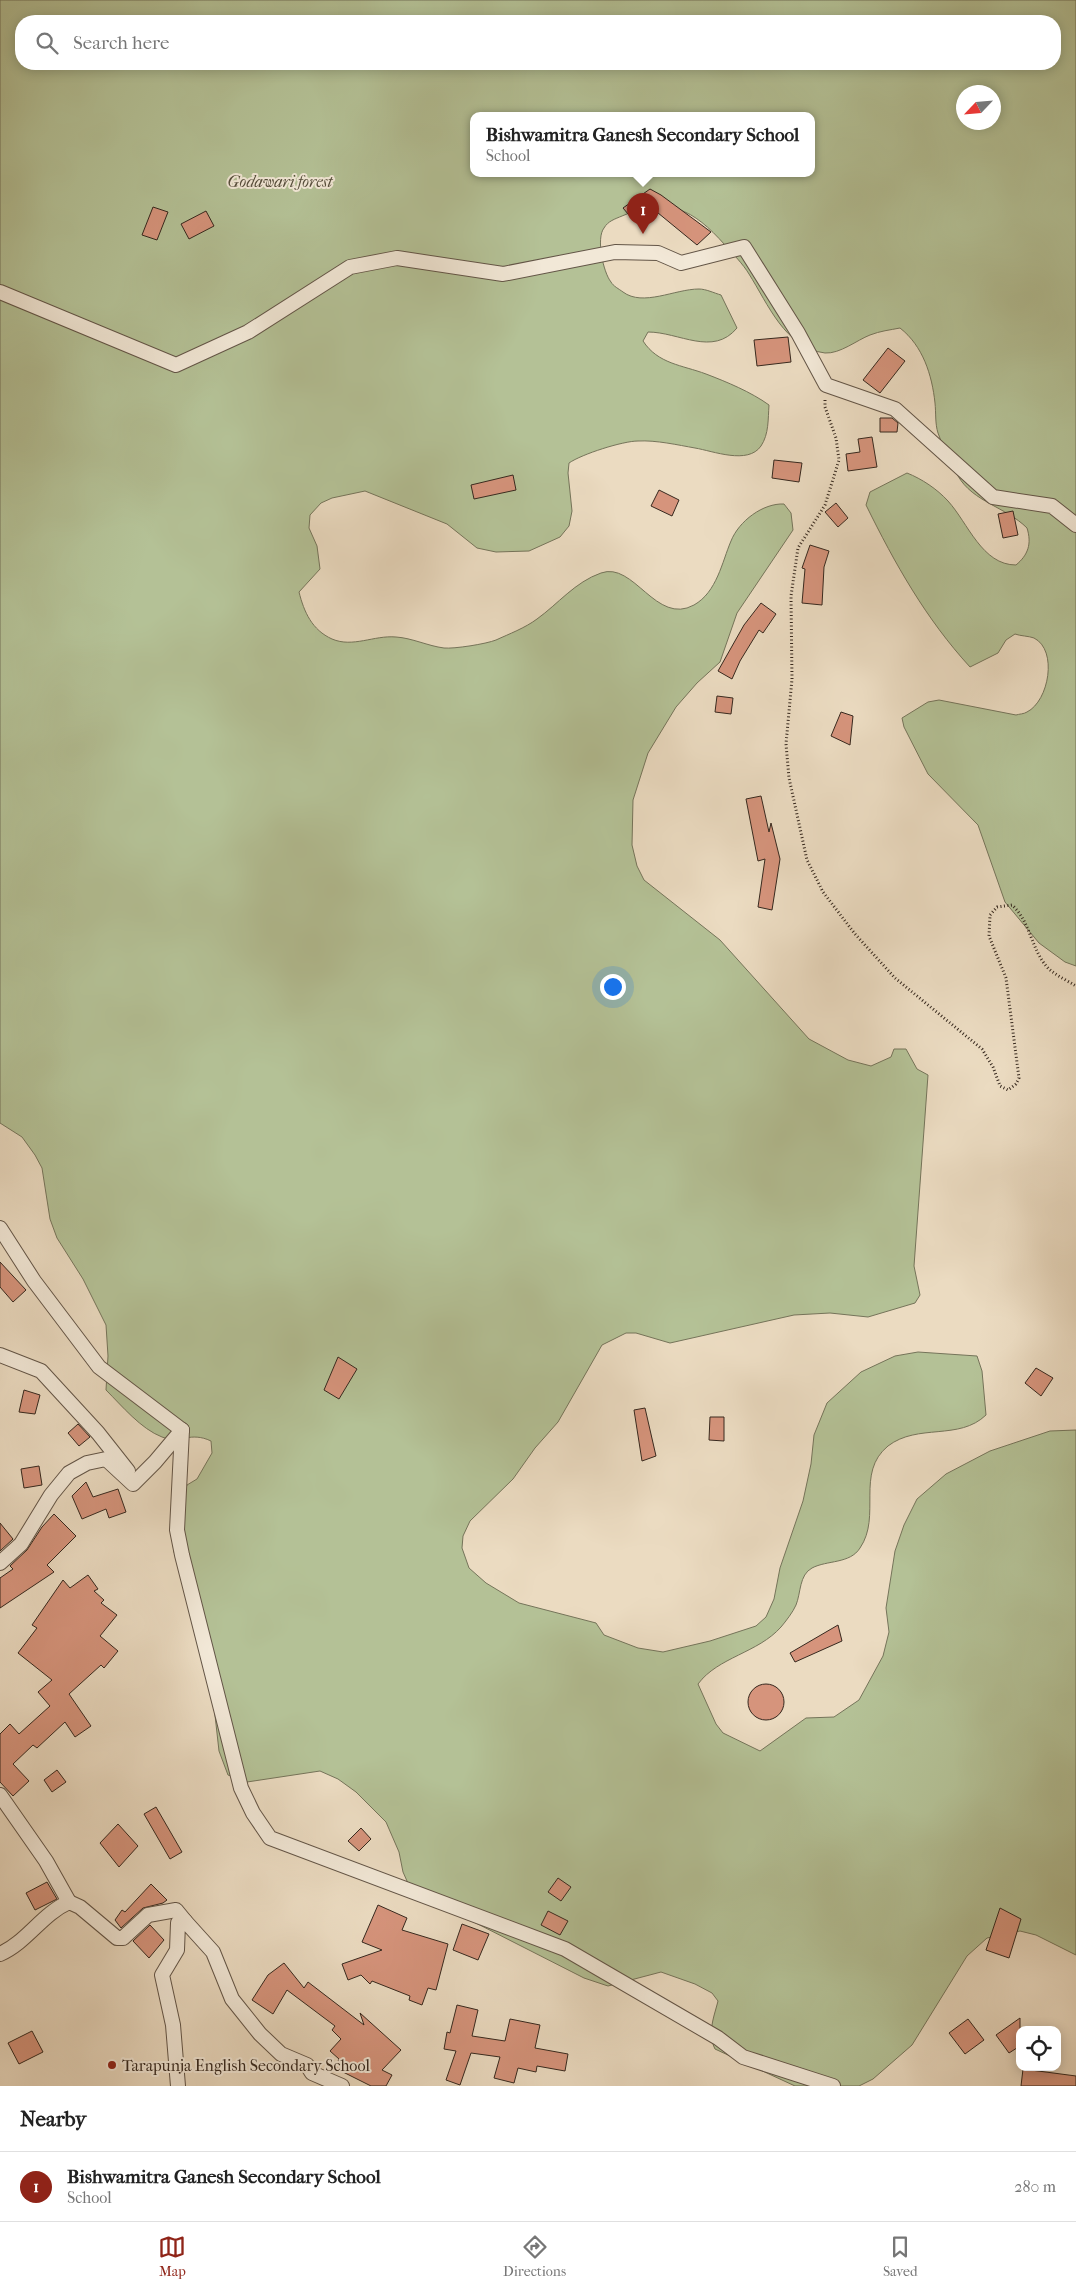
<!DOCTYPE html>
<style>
:root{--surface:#fff;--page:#f2f2f2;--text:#222;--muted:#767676;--line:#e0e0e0;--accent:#8f2418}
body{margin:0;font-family:"IM FELL French Canon",serif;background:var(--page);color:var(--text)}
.controls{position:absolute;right:15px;bottom:15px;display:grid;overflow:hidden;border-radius:10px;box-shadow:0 2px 12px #0003}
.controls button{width:45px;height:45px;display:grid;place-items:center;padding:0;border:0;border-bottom:1px solid var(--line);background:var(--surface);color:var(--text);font:25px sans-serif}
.compass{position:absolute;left:956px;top:85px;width:45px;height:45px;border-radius:50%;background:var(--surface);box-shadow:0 2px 12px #0003;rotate:244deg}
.you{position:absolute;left:612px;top:986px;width:18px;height:18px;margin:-12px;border:4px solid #fff;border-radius:50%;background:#1a73e8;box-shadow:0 0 0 8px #1a73e833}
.badge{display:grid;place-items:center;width:32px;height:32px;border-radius:50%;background:var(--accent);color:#fff;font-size:16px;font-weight:700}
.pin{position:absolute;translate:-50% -41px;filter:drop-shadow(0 1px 2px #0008)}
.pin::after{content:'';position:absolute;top:26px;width:18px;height:15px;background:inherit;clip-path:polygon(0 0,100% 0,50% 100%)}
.popup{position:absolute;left:470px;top:112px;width:345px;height:65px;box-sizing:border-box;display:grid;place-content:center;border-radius:10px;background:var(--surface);filter:drop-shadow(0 1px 4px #0005);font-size:16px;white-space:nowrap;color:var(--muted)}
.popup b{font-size:19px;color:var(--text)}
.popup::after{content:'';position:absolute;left:50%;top:100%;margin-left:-10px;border:10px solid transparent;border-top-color:var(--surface)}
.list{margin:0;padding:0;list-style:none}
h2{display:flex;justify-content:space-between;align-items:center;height:65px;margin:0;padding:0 20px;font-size:21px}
h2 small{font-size:16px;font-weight:400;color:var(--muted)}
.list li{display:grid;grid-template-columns:32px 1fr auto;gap:15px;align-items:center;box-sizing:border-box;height:70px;padding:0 20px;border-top:1px solid var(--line)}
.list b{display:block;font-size:19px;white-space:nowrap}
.list p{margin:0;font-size:16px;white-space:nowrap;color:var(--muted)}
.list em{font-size:16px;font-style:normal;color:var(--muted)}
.icon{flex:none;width:28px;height:28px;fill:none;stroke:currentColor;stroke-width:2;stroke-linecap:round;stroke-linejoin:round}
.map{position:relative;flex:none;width:1076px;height:2086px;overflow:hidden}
.search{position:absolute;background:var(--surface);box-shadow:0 2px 12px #0003;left:15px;right:15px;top:15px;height:55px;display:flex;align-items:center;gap:12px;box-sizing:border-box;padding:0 18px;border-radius:20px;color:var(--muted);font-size:19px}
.sheet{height:135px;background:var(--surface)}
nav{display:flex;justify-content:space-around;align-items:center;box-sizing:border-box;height:70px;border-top:1px solid var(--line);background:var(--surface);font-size:14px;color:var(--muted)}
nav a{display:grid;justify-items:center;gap:2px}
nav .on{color:var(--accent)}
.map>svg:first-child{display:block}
.green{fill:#b4c196;stroke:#75745a;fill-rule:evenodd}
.building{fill:#d6947c;stroke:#36281e}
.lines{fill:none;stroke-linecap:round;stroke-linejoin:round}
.minor-casing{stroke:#635547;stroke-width:16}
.path{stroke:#36281e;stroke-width:3;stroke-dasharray:1 2.5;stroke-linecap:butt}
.minor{stroke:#f2e8d7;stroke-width:14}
.poi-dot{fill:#8f2418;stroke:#f2e8d7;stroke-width:2}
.labels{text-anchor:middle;stroke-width:4;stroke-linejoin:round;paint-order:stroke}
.park-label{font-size:16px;font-style:italic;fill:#564e3c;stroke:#f2e8d7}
.poi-label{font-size:16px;fill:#36281e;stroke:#f2e8d7;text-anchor:start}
</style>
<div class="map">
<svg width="1076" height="2086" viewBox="0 0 1076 2086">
<rect width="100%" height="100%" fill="#ebdbc1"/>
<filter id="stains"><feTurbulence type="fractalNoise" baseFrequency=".004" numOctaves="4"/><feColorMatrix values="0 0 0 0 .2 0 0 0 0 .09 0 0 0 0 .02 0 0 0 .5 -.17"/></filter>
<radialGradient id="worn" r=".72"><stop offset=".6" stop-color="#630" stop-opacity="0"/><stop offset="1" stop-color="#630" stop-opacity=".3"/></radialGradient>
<!-- green -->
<path class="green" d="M0,0H1076V966L1065,962L1039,943L1005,902L978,825L928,774L904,727L902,718L928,702L939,700L1016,715C1019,714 1024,714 1027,712C1049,701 1058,650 1034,638C1029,636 1020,636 1015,634L1006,640L998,653L970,667C926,619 895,564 866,505L870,492L907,473C922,479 937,489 948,501C968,523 982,565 1016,565C1028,555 1032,544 1027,528C1006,507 973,502 958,476C950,463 943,447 938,433C935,424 936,412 935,403C932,375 923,346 900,328C890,330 880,331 870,335C857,340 840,354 825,353C785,348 768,304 749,274C743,264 733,254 725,245C693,209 668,196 622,216C615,219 608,221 604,228C596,238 603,272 611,282C613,286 619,289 623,292C643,307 675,289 699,289C706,289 714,293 721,295L737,328C713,357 679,332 648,332L643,341C658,364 682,365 706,374C727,382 751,392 769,405C768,419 769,434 761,446C748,465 713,451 695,448C678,445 656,440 638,441C623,441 582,454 569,463L568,473L572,511L569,526L560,537L529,551L496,552L477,548L447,524L365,491L332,498L321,503L310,515L309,528L317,546L320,569L299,592C304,612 312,630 332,639C353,648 374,635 396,637C412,638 428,646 444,648C454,649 486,644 496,640C509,634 525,628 537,619C558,604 575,582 601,573C634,561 656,626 694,605C717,592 722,562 731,541C739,521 763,503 784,504L791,513L793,530L737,613L720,662L697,683L676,707L648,753L633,800L632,845L637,866L644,880L720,940L809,1039L848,1060L871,1066L891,1057L894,1049H906L917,1069L928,1075L914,1266L920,1295L915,1303L868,1317L830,1313L794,1315L670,1343L636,1333H626L602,1345L558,1422L535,1448L513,1479L470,1521L463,1536L462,1548L469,1568L486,1583L519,1603L596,1623L604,1635L638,1648L663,1652L710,1641L756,1626L766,1617L774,1599L780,1568L803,1501L811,1464L814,1435L827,1403L861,1372L895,1356L918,1352L977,1356L982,1371L986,1415C959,1441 918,1423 888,1446C855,1473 882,1516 860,1548C850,1564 827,1560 812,1568C799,1575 801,1593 796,1605C793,1612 786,1621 781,1627C758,1653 718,1657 698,1684L716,1724L723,1733L760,1751L806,1718L834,1717L859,1700L883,1656L889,1632L886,1608L895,1551L904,1525L917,1499L946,1474L990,1451L1050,1431L1076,1430V1955L1036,1935L1020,1931L987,1938L967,1956L912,2045L873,2079L859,2086H795L715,2049C707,2033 714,2017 718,2001L712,1993L695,1984L661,1972L608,1986L584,1978L411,1890L403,1872L399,1852L386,1822L356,1792L338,1779L320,1771L247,1782L228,1775L219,1751L205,1626L174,1552L171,1529L187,1485L197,1479L212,1453L211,1441C190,1431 181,1444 162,1437C141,1429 122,1406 106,1390L108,1356L106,1325L83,1279L57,1238L50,1219L42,1168L35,1155L22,1137L0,1123ZM21,21H1055V64H21ZM964,92H994V122H964ZM474,115H812V173H474Z"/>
<!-- building -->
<g class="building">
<polygon points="650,189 661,195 711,232 697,245 652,208 634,221 623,208"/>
<polygon points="153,207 168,212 157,240 142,235"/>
<polygon points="206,211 214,226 189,239 181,224"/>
<polygon points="788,337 791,362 757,366 754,340"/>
<polygon points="888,348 905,361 880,393 863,380"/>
<polygon points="880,418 892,418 898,423 897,432 880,432"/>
<polygon points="872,437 877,467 848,471 846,454 860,452 858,439"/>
<polygon points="774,460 802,463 799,482 772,478"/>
<polygon points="513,475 516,490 474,499 471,485"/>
<polygon points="659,490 679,500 672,516 651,506"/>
<polygon points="836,503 848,518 838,527 825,512"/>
<polygon points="1013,511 1018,535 1003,538 998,514"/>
<polygon points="810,545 829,551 824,567 822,605 802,603 805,569 802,568"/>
<polygon points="761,603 776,614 763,633 759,630 740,661 732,679 718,671 744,625"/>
<polygon points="717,696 733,698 731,714 715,712"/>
<polygon points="841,712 853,716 850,745 831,736"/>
<polygon points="761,796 769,832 771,823 780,859 772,910 758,907 765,859 758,861 746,799"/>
<polygon points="0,1262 26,1290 13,1302 0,1287"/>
<polygon points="338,1357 357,1369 339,1399 324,1390"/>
<polygon points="1036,1368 1053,1378 1041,1396 1025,1383"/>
<polygon points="24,1390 40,1395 35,1414 19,1412"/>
<polygon points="645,1408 656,1456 642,1461 634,1410"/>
<polygon points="710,1417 724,1417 724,1441 709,1440"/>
<polygon points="78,1424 90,1437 79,1446 68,1433"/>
<polygon points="39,1466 42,1485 24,1488 21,1469"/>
<polygon points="86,1482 93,1497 118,1489 126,1512 109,1518 106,1509 82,1519 72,1496"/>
<polygon points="54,1514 76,1536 47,1565 54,1572 0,1608 0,1578 13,1569 10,1566 27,1550 42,1527"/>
<polygon points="0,1523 13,1539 0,1551"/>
<polygon points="88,1575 98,1589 94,1591 104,1600 101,1603 117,1615 100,1636 118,1651 104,1668 101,1665 69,1694 91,1726 75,1737 65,1722 37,1748 33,1745 13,1764 29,1781 13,1796 0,1782 0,1734 10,1724 19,1734 50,1706 38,1692 52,1680 18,1653 37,1628 32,1625 63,1580 70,1588"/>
<polygon points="838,1625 842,1641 795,1662 790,1653"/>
<circle cx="766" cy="1702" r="18"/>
<polygon points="57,1770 66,1782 52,1792 44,1780"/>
<polygon points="156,1807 182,1852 170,1859 144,1814"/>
<polygon points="118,1824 138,1846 119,1867 100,1843"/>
<polygon points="361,1828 371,1839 359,1851 348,1841"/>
<polygon points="558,1878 571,1887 561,1901 548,1892"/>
<polygon points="47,1882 57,1899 35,1910 26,1893"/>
<polygon points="151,1884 167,1900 163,1903 143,1908 121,1928 115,1920 122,1910 125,1912"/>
<polygon points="378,1905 407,1918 402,1930 448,1944 436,1990 428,1988 422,2005 409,2000 410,1996 372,1981 370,1984 361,1975 348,1980 342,1964 382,1950 362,1942"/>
<polygon points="1000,1908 1021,1919 1009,1958 986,1950"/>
<polygon points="548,1911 568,1921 560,1935 541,1925"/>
<polygon points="462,1924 489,1934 478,1960 453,1950"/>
<polygon points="150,1925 164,1940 149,1958 133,1941"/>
<polygon points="284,1963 304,1988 308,1982 364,2025 360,2013 401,2050 382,2070 392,2075 386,2086 371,2086 335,2068 339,2059 330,2051 341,2039 332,2030 335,2026 287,1990 273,2014 252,2000 268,1975"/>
<polygon points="457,2005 478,2010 472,2036 505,2041 510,2019 540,2025 535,2048 568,2054 565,2071 537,2066 536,2072 518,2068 514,2083 494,2078 500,2057 471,2053 460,2085 446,2080 456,2051 444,2049 447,2032 450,2033"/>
<polygon points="1020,2018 1020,2046 1009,2053 996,2035"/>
<polygon points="968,2019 984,2040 965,2054 949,2033"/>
<polygon points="32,2031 43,2052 19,2064 8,2043"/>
<polygon points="1023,2069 1076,2076 1076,2086 1021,2086"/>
</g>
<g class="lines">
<defs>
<g id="minor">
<polyline points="0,292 176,365 248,332 350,267 397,258 503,274 615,252 658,253 681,263 744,247 798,333 826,385 895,409 993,497 1052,506 1076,525"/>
<polyline points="0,1228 34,1281 99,1367 182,1430"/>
<polyline points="0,1355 41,1371 98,1433 128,1471"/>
<polyline points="182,1430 177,1530 182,1555 241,1788 253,1813 270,1838 565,1949 718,2038 743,2057 833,2086"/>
<polyline points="0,1563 21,1544 51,1495 69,1473 87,1463 106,1459 133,1484 155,1462 182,1430"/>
<polyline points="0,1795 46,1861 69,1902"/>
<path d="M0,1954C27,1942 42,1914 69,1902L80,1907L117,1938H123L148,1915L176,1910L185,1921"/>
<polyline points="178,2086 173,2025 162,1975 177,1950 178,1923 185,1921 213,1952 232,1999 260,2034 281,2054 307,2065 312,2073 342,2086"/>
</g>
</defs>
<!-- minor casing -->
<use href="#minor" class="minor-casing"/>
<!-- path -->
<path class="path" d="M825,400V407L836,438L839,460L825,505L798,548L791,596L792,679L786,744L789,778L807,860L823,892L855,934L895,978L982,1049L993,1067L1000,1086L1008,1090L1016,1084L1019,1078L1006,978L989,936L990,915L997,907L1012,905C1031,922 1031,951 1049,969C1057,976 1068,981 1076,986"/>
<!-- minor -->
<use href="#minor" class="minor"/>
</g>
<!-- markers -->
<circle class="poi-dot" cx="112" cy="2065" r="5"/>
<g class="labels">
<!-- park labels -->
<g class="park-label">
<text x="280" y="187">Godawari forest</text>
</g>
<!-- poi labels -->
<g class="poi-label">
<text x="122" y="2071">Tarapunja English Secondary School</text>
</g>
</g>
<rect width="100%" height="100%" filter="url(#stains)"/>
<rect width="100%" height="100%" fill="url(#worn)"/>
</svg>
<div class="controls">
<button><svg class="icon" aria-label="locate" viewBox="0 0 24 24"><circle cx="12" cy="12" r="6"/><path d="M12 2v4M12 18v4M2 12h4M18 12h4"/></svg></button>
</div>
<svg class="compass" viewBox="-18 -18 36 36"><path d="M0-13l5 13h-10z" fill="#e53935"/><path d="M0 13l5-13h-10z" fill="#767676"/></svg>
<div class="you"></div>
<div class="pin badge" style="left:643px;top:234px">1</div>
<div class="popup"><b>Bishwamitra Ganesh Secondary School</b>School</div>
<div class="search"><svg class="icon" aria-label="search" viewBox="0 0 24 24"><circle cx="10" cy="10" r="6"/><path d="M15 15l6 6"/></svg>Search here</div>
</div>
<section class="sheet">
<h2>Nearby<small></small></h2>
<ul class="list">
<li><span class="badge">1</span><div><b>Bishwamitra Ganesh Secondary School</b><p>School</p></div><em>280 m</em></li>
</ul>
</section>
<nav>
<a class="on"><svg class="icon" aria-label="map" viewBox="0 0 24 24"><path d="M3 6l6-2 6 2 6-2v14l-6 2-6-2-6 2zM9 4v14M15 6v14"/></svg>Map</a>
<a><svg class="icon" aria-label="directions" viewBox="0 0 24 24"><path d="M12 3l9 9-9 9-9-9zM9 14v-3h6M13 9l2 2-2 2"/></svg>Directions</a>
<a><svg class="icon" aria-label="saved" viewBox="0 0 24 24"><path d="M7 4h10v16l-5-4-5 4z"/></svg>Saved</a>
</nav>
